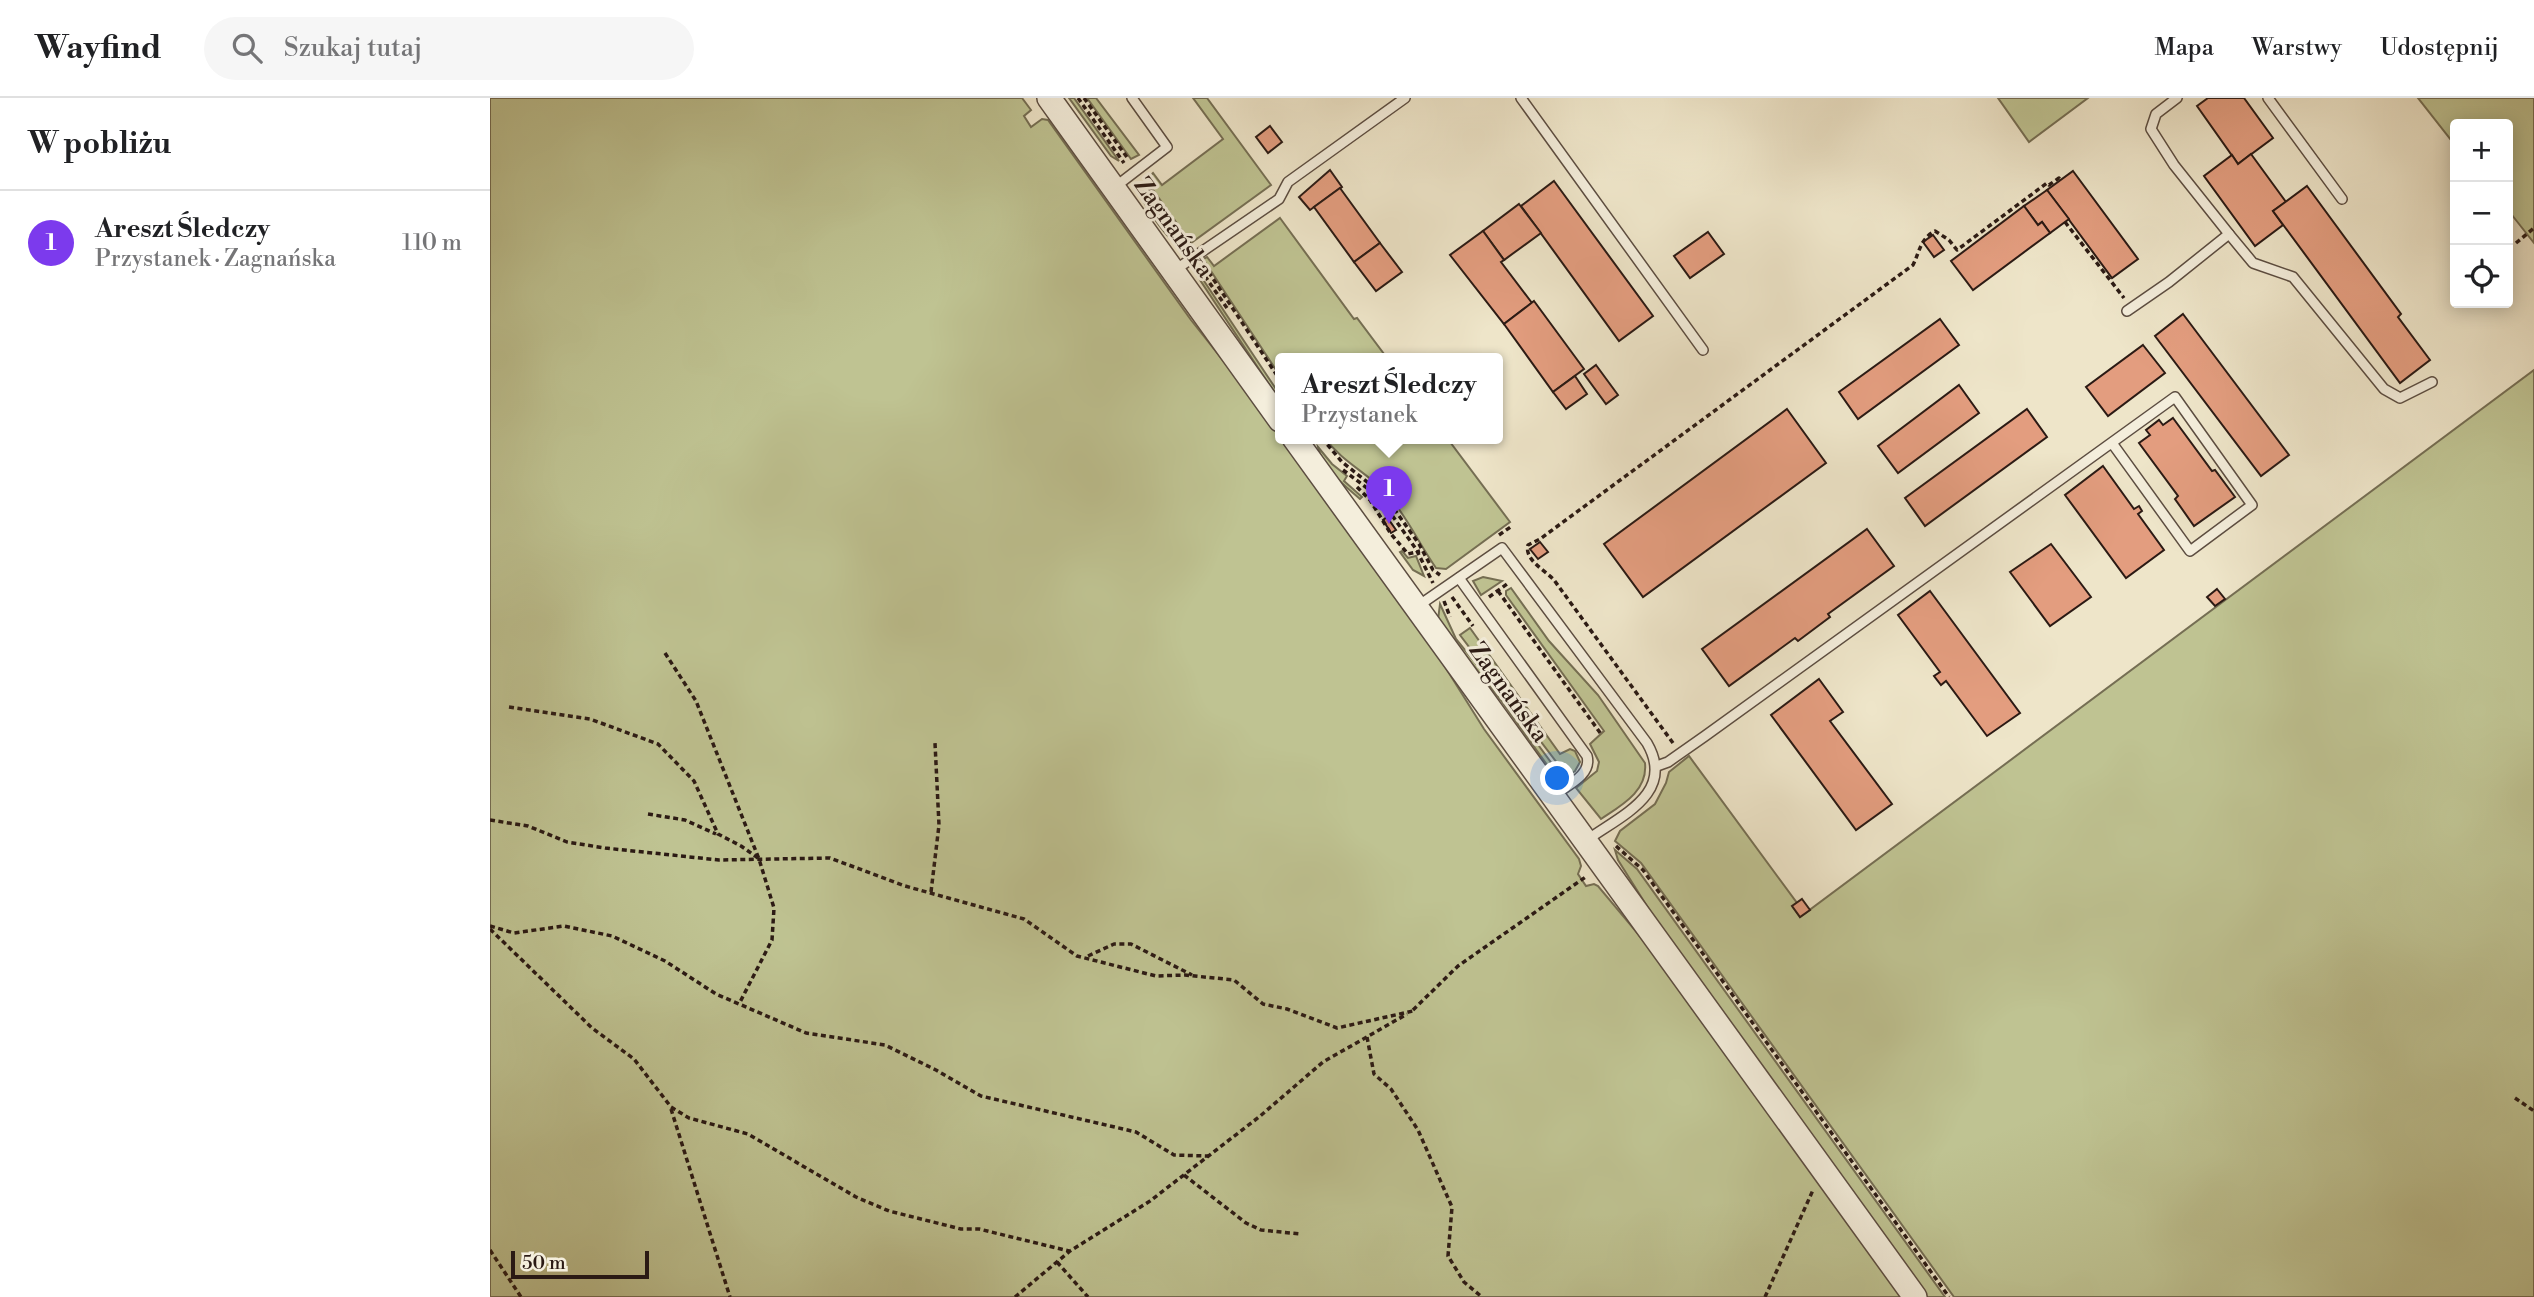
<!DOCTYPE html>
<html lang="pl">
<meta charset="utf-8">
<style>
:root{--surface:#fff;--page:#f6f6f6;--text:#202124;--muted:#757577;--line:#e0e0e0;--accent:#7c3aed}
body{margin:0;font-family:"Libre Bodoni",serif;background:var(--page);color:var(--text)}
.controls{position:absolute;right:21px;top:21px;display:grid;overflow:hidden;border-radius:7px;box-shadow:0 4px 18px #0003}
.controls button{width:63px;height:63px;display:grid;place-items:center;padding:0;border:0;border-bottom:2px solid var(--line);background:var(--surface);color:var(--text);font:35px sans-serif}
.scale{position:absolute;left:21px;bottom:18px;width:138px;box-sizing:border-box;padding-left:7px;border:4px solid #2b1a14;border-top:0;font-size:19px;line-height:24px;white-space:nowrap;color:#2b1a14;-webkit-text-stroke:5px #f4eedc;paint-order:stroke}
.you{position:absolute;left:1068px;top:681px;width:24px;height:24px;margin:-18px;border:5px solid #fff;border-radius:50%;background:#1a73e8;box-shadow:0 0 0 10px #1a73e833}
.badge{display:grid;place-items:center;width:46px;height:46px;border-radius:50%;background:var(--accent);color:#fff;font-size:23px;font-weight:700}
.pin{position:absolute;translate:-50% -58px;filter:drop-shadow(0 2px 4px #0008)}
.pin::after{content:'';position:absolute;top:37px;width:24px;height:21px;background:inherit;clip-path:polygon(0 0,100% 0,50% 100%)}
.popup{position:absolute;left:785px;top:255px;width:228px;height:91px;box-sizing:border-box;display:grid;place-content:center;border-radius:7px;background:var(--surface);filter:drop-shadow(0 2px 5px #0005);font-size:23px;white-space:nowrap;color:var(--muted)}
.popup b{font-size:26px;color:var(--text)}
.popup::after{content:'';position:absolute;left:50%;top:100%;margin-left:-14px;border:14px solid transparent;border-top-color:var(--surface)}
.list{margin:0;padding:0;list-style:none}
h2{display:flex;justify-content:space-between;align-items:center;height:91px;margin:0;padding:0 28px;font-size:30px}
h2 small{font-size:23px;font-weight:400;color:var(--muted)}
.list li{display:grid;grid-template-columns:46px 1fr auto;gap:21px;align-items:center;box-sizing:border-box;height:105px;padding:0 28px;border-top:2px solid var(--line)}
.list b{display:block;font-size:26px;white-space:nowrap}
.list p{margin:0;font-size:23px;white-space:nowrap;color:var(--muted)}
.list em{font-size:23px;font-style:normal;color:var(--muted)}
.icon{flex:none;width:38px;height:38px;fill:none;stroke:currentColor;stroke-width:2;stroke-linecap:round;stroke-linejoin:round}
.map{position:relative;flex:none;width:2044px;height:1199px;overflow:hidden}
header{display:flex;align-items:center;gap:42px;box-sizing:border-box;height:98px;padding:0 35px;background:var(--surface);border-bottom:2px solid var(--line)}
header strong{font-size:33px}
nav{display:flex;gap:38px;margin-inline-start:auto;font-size:24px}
.search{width:490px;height:63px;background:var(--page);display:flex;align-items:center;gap:18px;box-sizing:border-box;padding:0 24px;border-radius:38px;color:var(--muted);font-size:26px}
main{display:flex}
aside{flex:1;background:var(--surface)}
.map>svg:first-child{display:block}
.green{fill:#bfc392;stroke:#756e53;stroke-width:2}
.building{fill:#e39d7f;stroke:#2b1a14;stroke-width:2}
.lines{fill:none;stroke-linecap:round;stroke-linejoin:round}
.service-casing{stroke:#5c4d41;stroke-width:12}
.tertiary-casing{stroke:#5c4d41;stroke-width:26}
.path{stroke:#2b1a14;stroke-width:3.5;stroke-dasharray:5 3.5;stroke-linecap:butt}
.service{stroke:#f4eedc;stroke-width:9}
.tertiary{stroke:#f4eedc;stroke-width:23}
.labels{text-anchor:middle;stroke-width:6;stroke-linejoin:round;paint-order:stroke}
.street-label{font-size:24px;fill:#2b1a14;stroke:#f4eedc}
</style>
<header>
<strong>Wayfind</strong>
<div class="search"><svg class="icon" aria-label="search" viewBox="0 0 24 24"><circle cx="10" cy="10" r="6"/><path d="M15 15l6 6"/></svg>Szukaj tutaj</div>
<nav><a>Mapa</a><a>Warstwy</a><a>Udostępnij</a></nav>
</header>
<main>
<aside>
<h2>W pobliżu<small></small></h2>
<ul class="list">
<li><span class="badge">1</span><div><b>Areszt Śledczy</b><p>Przystanek · Zagnańska</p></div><em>110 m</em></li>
</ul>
</aside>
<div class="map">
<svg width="2044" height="1199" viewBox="0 0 2044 1199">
<rect width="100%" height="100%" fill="#eee5c9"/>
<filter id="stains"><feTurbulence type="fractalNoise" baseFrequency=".00286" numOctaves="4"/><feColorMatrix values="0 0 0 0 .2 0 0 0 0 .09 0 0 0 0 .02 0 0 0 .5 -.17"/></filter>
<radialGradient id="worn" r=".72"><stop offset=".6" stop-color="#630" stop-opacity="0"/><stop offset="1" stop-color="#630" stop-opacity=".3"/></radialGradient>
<!-- green -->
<g class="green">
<polygon points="0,0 532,0 541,12 534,18 541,29 552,21 558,22 701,222 758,294 831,394 947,556 994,631 1089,761 1091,768 1088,776 1096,788 1104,786 1108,788 1170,862 1415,1199 0,1199"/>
<polygon points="579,0 584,0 629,63 621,58"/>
<polygon points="597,0 606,0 649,57 641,61"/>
<polygon points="703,0 717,0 781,87 701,145 656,82 663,75 672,87 733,41"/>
<polygon points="1508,0 1598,0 1539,44"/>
<polygon points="1928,0 2044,0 2044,145 2018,112 2018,26 1965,26 1965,47"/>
<path d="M649,91L689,147C677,142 651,104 649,91Z"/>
<polygon points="790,120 864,221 867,220 897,260 790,260 790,278 713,161 717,159 724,168"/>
<polygon points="706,171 790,297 790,303 710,182"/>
<polygon points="2044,272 2044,1199 1464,1199 1151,765 1125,743 1130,733 1165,706 1176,685 1179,674 1199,658 1307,805 1303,809 1310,819"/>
<path d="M835,340H957L1020,424L956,471L946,470C929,446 917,418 897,396C878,375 852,364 835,340Z"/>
<path d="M828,349L842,366L857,378L854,383L872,399L870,401C854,387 832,371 828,349Z"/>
<polygon points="912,453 918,460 926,458 934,478 923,472 910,454"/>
<polygon points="993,479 1012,483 991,497 983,483"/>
<path d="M1021,490L1059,543L1108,597L1155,665C1158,693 1132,707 1111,721L1086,690L1107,673L1109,664L1100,646L1114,633L1016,497V493Z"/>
<polygon points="950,506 966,541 1013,599 1071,678 1060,671 1012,604 948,522"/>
<polygon points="980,530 1070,656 1080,651 1085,653 1090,664 1085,673 1077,678 970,537"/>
<polygon points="1125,752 1147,771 1455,1199 1436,1199 1172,832 1128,762"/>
</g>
<!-- building -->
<g class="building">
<polygon points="1718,0 1754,0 1783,40 1748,66 1707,8"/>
<polygon points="780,28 792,44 778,55 766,39"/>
<polygon points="1761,56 1796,104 1783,113 1793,127 1765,148 1714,78 1742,57 1748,66"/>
<polygon points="840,72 852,89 820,112 809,99"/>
<polygon points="1583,73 1648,161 1622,180 1557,92"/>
<polygon points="1064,83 1163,218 1129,243 1031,108"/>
<polygon points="1817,88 1911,216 1908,219 1940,262 1910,285 1783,113"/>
<polygon points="850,90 890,145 864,164 824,109"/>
<polygon points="1557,92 1579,121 1560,135 1552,124 1548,127 1534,108"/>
<polygon points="1029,106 1051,135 1014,162 993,133"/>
<polygon points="1534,108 1548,127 1552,124 1560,135 1483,192 1461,163"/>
<polygon points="993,133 1014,162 1011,164 1042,205 1014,226 960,157"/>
<polygon points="1218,134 1234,156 1200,180 1184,158"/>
<polygon points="1443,137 1454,152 1444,159 1433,144"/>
<polygon points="890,145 912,174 886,193 864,164"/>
<polygon points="1044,203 1094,271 1063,294 1014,226"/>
<polygon points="1693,216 1799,357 1771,378 1665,238"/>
<polygon points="1450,221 1469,247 1368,321 1349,294"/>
<polygon points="1653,247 1675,275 1618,318 1596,289"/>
<polygon points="1106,267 1128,297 1116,306 1094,276"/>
<polygon points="1085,278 1097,296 1076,311 1063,294"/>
<polygon points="1469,287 1489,315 1408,375 1388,348"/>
<polygon points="1297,311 1336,365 1153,499 1114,446"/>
<polygon points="1537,311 1557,339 1435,428 1415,400"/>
<polygon points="1683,320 1722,373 1725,372 1745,399 1704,428 1685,401 1688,398 1649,345 1660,337 1656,332 1669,322 1673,327"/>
<polygon points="1613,368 1644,411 1649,408 1652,413 1648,416 1674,452 1636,480 1575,397"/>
<polygon points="897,419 906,432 901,435 893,422"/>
<polygon points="1377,431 1404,468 1338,516 1340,519 1308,543 1305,540 1239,588 1212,551"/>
<polygon points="1050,444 1058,454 1048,461 1040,451"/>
<polygon points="1561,446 1601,499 1560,528 1520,474"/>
<polygon points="1727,491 1735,501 1725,508 1717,499"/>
<polygon points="1440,493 1530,615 1497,638 1456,583 1451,587 1444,578 1450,574 1408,517"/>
<polygon points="1329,581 1353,614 1340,623 1402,706 1366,732 1281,617"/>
<polygon points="1312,801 1320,812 1310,819 1302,808"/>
</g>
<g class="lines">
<defs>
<g id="service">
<polyline points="1031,0 1213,252"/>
<polyline points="1687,0 1666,16 1661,31 1684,67 1739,136"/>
<polyline points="1778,0 1852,101"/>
<polyline points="625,89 677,49 642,0"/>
<polyline points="685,172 789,101 798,84 915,0"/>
<polyline points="1637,213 1679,184 1739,136 1763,165 1803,179 1894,291 1910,300 1942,284"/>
<path d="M969,480L1097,658C1102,677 1078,687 1064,697"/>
<path d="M928,508L1012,450L1157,645C1186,695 1132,717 1097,742"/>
<polyline points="1167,668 1178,664 1215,638 1685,299 1762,407 1700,453 1622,345"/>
</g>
<g id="tertiary">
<polyline points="559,0 790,322"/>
<polyline points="804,340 1425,1199"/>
</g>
</defs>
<!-- service casing -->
<use href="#service" class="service-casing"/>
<!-- tertiary casing -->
<use href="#tertiary" class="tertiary-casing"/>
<!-- path -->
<g class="path">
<polyline points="588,0 634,65"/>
<polyline points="594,0 639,62"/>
<polyline points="654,83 700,147"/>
<polyline points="649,85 695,150"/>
<polyline points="1575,124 1634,200"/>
<polyline points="2026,145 2044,130"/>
<polyline points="714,167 790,282"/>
<polyline points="710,171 739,213"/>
<polyline points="832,340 852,364 895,398 929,446 943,472 950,477"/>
<polyline points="853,372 889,399 926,451 943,485"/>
<polyline points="867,389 880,402 901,436 918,456 930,453"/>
<polyline points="1009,437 1022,428"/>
<polyline points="1008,493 1111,636"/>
<polyline points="962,499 983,528"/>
<polyline points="999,499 1017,486"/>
<polyline points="954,503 960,519"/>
<polyline points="175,555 206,603 269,761 284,810 282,842 249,906"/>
<polyline points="19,609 100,621 168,646 204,683 228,736 251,748 268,760"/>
<path d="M1183,645L1064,482C1055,472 1034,462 1038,447L1050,441L1423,167C1430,153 1430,141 1445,133L1459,142L1467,152L1557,85L1559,87L1569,80L1570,82"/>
<polyline points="158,716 195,722 226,736"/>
<polyline points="0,722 38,728 77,744 115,750 229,762 340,760 415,788 534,821 587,858 666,878 695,877 744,882 773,906 797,911 847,930 923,913"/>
<polyline points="1126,748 1153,772 1459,1199"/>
<polyline points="441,794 449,727 445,645"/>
<polyline points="0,828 24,835 74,828 122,838 175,863 226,896 316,935 395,947 446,972 491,998 646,1034 684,1057 719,1058"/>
<polyline points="0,831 102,930 144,961 181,1009 199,1020 258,1036 366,1099 399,1113 471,1131 489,1131 579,1153"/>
<polyline points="598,858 624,846 641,846 702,877"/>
<polyline points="923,912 968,868 1097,778"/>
<polyline points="877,939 884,976 901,991 928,1032 962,1109 958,1158 974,1184 992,1199"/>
<polyline points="2025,1000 2044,1013"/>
<polyline points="181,1011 240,1199"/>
<polyline points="694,1077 756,1125 771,1132 811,1136"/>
<polyline points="0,1152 31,1199"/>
<polyline points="567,1164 598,1199"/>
<polyline points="525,1199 580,1153 660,1103 769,1019 833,964 917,916"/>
<polyline points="1275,1199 1323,1092"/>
</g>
<!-- service -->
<use href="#service" class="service"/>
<!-- tertiary -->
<use href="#tertiary" class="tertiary"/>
</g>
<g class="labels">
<!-- street labels -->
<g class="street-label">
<text transform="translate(684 129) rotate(54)" y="8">Zagnańska</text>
<text transform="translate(1019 594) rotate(54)" y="8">Zagnańska</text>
</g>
</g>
<rect width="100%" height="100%" filter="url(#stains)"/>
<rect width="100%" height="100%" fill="url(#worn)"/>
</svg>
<div class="controls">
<button>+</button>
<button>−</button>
<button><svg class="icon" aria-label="locate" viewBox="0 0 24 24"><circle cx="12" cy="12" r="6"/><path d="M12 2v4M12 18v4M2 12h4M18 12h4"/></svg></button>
</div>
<div class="scale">50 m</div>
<div class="you"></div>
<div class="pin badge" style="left:899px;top:426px">1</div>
<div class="popup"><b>Areszt Śledczy</b>Przystanek</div>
</div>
</main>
